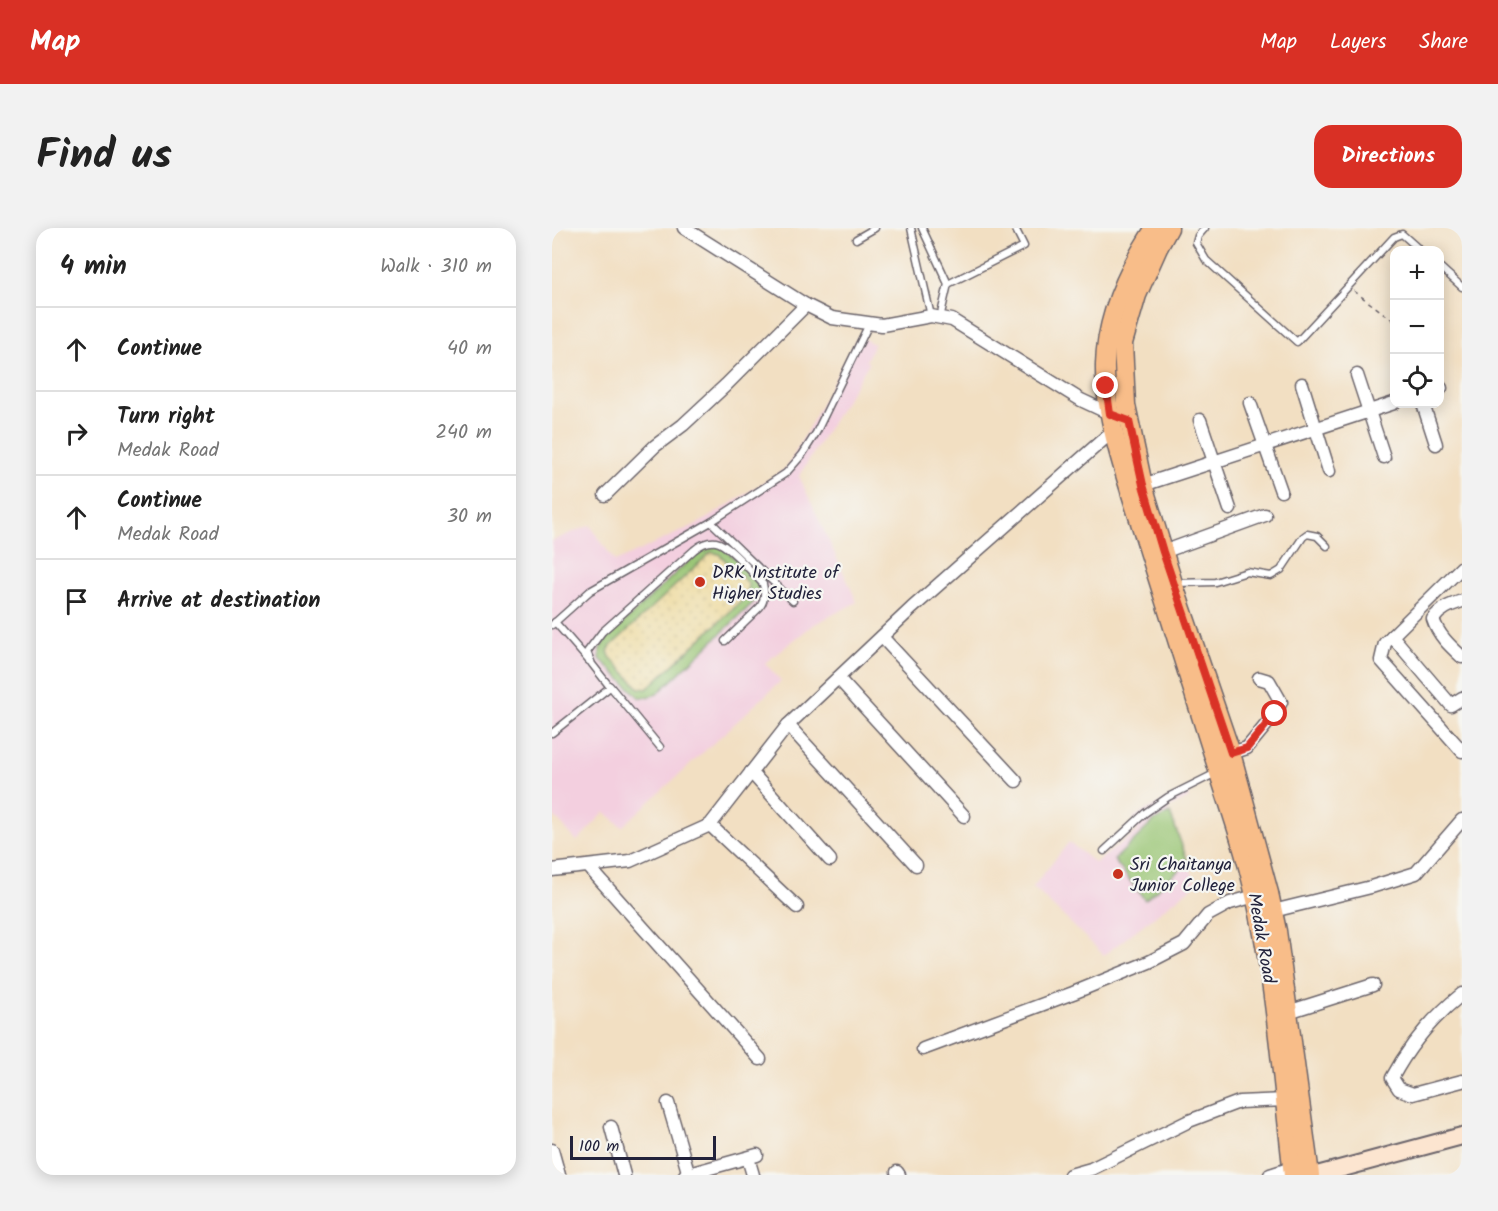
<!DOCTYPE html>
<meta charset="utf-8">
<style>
:root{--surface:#fff;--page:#f2f2f2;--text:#222;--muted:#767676;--line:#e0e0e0;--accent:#d93025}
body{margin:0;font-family:Kalam,sans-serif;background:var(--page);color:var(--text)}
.controls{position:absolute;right:18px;top:18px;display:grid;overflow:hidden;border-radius:12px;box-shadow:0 3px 15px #0003}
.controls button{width:54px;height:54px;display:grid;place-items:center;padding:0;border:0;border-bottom:2px solid var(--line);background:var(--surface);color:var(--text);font:30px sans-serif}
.scale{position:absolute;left:18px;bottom:15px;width:146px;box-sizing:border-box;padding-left:6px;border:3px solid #22223b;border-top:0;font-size:16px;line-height:21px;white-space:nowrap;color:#22223b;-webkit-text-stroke:4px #f6f6f2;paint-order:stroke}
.stop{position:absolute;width:18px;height:18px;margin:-14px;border:4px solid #d93025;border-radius:50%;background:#fff}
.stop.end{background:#d93025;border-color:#fff;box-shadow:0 2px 6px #0008}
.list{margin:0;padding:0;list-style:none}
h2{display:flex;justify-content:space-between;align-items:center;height:78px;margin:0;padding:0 24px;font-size:26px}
h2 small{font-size:20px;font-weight:400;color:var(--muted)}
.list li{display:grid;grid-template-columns:39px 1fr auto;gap:18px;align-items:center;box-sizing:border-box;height:84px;padding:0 24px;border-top:2px solid var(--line)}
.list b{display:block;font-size:22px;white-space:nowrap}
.list p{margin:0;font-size:20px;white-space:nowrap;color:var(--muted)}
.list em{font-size:20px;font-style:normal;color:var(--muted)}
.icon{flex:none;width:33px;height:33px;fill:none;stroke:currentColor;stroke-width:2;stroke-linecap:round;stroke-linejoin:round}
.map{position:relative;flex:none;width:910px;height:947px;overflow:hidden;border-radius:18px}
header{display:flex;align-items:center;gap:36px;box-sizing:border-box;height:84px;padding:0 30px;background:var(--accent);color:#fff}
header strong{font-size:28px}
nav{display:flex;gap:33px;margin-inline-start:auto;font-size:21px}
.intro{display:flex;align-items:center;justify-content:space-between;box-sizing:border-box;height:144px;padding:0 36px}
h1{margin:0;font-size:42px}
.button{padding:15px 27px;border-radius:18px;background:var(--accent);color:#fff;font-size:21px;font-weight:700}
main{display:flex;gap:36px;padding:0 36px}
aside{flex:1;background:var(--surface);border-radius:18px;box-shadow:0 3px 15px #0003}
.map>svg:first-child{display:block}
.built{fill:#f3cfdf}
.sand{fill:url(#sand-dots);stroke:#887e6c;stroke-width:1.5}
.pitch{fill:#98c472;stroke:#5d7356;stroke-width:1.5;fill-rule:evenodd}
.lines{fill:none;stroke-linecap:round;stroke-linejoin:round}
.lane-casing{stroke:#6b646a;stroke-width:9}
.street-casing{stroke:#6b646a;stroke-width:15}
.secondary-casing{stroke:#6b646a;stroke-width:20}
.primary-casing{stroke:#6b646a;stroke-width:21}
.path{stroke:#6b646a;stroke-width:1.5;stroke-dasharray:4.5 4.5;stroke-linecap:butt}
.lane{stroke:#fff;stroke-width:6}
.street{stroke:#fff;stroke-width:12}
.secondary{stroke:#fce5d0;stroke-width:16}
.primary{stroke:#f8bd89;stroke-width:18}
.route{stroke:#d93025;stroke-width:8}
.poi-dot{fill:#c8321e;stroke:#f6f6f2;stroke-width:2}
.labels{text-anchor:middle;stroke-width:4.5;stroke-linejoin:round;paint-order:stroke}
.poi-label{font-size:18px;fill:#22223b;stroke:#f6f6f2;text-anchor:start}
.street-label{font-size:18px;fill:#22223b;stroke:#f6f6f2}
</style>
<header>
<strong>Map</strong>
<nav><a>Map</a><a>Layers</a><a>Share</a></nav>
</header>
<div class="intro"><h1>Find us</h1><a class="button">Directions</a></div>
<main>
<aside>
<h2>4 min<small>Walk · 310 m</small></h2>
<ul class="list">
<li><svg class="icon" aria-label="ahead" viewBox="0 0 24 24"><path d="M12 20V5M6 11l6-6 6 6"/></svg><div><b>Continue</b></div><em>40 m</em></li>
<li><svg class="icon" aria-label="right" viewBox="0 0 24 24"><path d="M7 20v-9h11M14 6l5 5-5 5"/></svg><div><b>Turn right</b><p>Medak Road</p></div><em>240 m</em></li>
<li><svg class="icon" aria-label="ahead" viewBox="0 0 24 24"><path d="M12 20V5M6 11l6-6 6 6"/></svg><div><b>Continue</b><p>Medak Road</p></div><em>30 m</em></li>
<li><svg class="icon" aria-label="arrive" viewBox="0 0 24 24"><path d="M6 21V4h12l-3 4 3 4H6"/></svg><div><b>Arrive at destination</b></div></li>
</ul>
</aside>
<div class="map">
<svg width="910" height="947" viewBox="0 0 910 947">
<defs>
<pattern id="sand-dots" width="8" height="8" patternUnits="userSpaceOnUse" patternTransform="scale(1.5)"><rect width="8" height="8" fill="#eeda9e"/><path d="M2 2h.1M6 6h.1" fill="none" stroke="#ccbb89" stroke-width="1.8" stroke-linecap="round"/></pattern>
</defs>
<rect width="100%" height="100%" fill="#f6f6f2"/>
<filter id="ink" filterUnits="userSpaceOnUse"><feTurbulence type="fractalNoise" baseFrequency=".0167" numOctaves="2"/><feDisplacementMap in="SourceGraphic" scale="12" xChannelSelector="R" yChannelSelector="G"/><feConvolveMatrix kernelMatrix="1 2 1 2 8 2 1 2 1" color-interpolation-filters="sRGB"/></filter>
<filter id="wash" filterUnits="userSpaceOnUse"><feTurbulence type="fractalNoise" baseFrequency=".008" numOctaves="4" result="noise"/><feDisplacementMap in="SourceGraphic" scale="24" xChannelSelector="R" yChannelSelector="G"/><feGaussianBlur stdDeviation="1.35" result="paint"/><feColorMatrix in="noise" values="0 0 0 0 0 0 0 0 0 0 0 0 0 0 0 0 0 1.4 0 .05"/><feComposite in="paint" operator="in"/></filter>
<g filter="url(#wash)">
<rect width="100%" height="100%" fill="#f2dfc2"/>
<!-- built -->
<g class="built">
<polygon points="306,108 322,116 314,133 317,135 247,248 305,374 261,397 213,435 229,453 70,599 53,584 25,613 0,586 0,313 38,297 63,334 149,294 235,240"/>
<polygon points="634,562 637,570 615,581 618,585 644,656 552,727 481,659 517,614 543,635 586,603 581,589"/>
</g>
<!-- sand -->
<polygon class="sand" points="159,324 167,326 196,355 197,358 195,368 95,461 87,460 57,429 56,423 59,417"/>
<!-- pitch -->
<g class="pitch">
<path d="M157,317C162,317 163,316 167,318C175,322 204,348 206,356C208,363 204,369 201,375L105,466L91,470L87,469L48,431V420L54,411L150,320ZM159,324L167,326L196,355L197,358L195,368L95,461L87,460L58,429L56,423L59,418Z"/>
<polygon points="618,585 636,634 593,672 562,632 602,593"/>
</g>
</g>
<g filter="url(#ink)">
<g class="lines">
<defs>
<g id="lane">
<polyline points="359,0 379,88"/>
<polyline points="370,0 396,56 388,90"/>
<polyline points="653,0 646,8 644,15 654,32 745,114 842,9 850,6 868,22"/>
<polyline points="304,11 323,0"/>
<polyline points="888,39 910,59"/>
<polyline points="396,56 472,18 463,0"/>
<polyline points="159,294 241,373"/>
<polyline points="624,355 663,354 695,344 719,348 729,342 751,309 755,306 765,308 775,318"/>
<polyline points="3,394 37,433"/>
<polyline points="0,397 38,363 159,294 234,245 250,227 264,205 317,96"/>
<polyline points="58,458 108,519"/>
<path d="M0,505L58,459L40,436L35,424L50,404L142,322C148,317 155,313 164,314C177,316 201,346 211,356C213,364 213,372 208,379L173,413"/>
<polyline points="552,623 593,585 616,569 664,545"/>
</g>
<g id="street">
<polyline points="132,0 254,77 280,90 330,97 379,88 400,92 529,172 561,187"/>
<polyline points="805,147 832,229"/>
<polyline points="750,156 777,243"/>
<polyline points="888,161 889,160"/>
<polyline points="698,175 729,263"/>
<polyline points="871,176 884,216"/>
<polyline points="648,192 678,281"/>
<polyline points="591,257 842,175"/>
<polyline points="53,267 103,218 131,197 174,157 254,77"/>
<polyline points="611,324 713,287"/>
<polyline points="910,339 833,415 829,432 910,523"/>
<path d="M910,373C898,377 888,381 881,391C886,407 898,418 910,429"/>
<polyline points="840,408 899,477 910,470"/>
<polyline points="330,409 464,553"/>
<polyline points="286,450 412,588"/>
<polyline points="236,497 364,637"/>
<polyline points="679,525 695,520 723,486 729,474 717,453 707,450"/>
<polyline points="199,544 278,632"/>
<polyline points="158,597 245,679"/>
<polyline points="36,638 208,831"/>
<polyline points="0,642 78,633 158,597 236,497 360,380 562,202"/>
<polyline points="721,683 819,659 864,645 910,592"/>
<path d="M910,766C880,790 858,816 840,850L847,861L861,866L910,853"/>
<polyline points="736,784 821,757"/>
<polyline points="371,821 521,765 597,734 632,716 656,687 678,675 703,668"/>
<polyline points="116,875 137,947"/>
<polyline points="59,899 72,947"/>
<polyline points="0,922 7,947"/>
<polyline points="196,930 201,947"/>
<polyline points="345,944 347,947"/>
<polyline points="133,947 205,927"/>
<polyline points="518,947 539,941 637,893 687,874 733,872"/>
<polyline points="718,947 740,940"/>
</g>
<polyline id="secondary" points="765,947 910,908"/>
<g id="primary">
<path d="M603,0C576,41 554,87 553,137C552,190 577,259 593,310C617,388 643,467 667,545C677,577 688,608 696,639C723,740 729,844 741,947"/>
<polyline points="617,0 606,20 585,67 571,115 574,177 591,257 621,355 679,525 717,665 725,703 758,947"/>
</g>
</defs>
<!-- lane casing -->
<use href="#lane" class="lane-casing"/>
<!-- street casing -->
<use href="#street" class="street-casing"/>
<!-- secondary casing -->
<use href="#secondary" class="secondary-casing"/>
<!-- primary casing -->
<use href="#primary" class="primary-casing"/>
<!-- path -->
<g class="path">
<polyline points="802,63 842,93"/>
<polyline points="888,126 893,130"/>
</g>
<!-- lane -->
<use href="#lane" class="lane"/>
<!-- street -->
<use href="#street" class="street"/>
<!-- secondary -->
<use href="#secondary" class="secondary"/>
<!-- primary -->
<use href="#primary" class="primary"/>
</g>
</g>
<g class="lines" filter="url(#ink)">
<!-- route -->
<polyline class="route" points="554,158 558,186 577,193 591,257 611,324 679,525 695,520 723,486"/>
</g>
<!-- markers -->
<g class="poi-dot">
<circle cx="148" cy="354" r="6"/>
<circle cx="566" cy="646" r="6"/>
</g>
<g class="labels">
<!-- poi labels -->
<g class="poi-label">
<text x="160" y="350">DRK Institute of<tspan x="160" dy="21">Higher Studies</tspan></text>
<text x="578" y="642">Sri Chaitanya<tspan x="578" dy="21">Junior College</tspan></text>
</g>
<!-- street labels -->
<g class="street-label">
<text transform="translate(710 710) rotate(80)" y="6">Medak Road</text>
</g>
</g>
</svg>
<div class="controls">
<button>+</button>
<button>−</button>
<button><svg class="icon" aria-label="locate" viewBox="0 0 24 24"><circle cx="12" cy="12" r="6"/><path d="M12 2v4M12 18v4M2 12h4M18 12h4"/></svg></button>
</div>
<div class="scale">100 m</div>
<div class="stop" style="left:723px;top:486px"></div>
<div class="stop end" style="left:554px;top:158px"></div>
</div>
</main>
